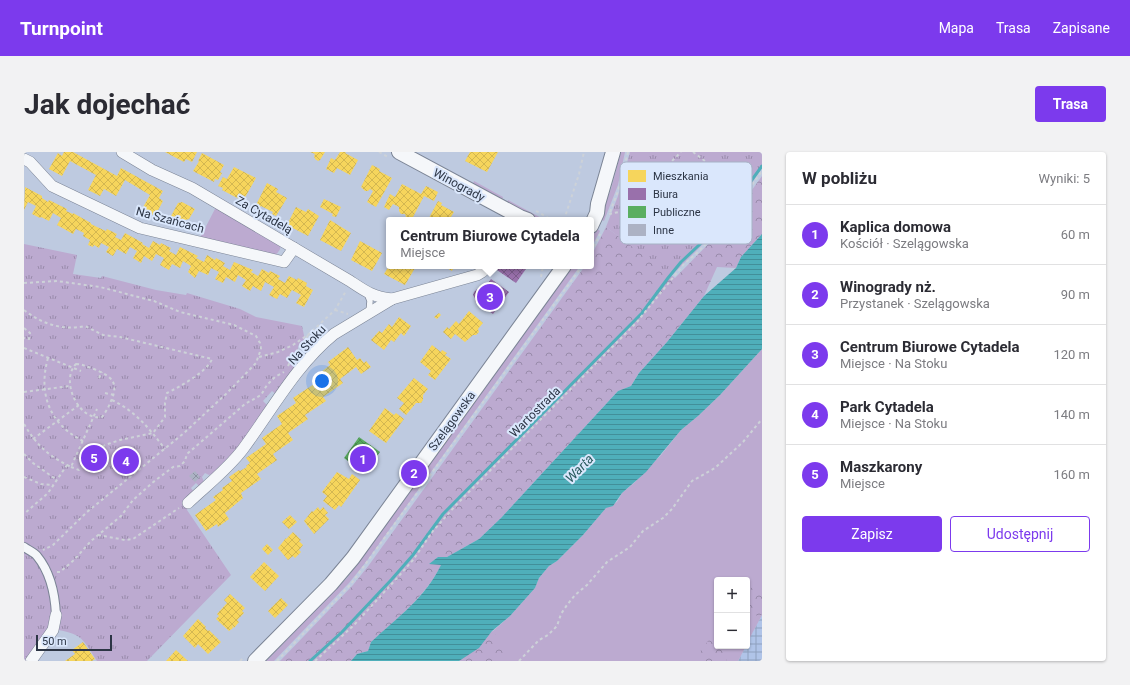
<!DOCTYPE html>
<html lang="pl">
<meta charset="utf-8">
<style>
:root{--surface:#fff;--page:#f2f2f3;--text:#2b2b33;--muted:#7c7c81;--line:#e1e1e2;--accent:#7c3aed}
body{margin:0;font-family:Roboto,sans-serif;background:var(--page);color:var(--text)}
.controls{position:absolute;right:12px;bottom:12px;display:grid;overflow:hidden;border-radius:4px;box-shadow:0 1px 3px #0004}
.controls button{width:36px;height:36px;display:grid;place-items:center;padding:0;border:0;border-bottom:1px solid var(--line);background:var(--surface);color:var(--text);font:20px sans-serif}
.scale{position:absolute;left:12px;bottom:10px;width:76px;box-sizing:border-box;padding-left:4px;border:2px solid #2c3545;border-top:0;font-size:11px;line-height:14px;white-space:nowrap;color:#2c3545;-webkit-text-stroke:3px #dae7fc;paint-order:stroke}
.you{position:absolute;left:298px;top:229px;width:14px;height:14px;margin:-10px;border:3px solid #fff;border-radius:50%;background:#1a73e8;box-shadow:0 0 0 6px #1a73e833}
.badge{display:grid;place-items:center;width:26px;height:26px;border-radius:50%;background:var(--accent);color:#fff;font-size:13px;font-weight:700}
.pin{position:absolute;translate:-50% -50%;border:2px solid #fff;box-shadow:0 1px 4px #0006}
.popup{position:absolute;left:362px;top:65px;width:208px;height:52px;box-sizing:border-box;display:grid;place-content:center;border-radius:4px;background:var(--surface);filter:drop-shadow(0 1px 3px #0005);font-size:13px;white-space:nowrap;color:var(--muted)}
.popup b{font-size:15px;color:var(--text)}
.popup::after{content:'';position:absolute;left:50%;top:100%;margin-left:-8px;border:8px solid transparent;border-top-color:var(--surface)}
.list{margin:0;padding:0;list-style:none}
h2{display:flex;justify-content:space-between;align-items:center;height:52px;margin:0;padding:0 16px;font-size:17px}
h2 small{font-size:13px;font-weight:400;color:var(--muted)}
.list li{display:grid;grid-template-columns:26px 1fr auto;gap:12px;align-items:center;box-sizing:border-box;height:60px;padding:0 16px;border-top:1px solid var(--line)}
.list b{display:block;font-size:15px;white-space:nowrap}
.list p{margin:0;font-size:13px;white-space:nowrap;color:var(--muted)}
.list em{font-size:13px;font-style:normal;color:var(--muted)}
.actions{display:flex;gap:8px;padding:12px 16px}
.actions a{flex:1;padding:9px 0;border:1px solid var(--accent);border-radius:4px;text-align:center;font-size:14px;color:var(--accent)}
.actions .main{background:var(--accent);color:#fff}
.map{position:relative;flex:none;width:738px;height:509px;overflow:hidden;border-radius:4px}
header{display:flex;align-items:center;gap:24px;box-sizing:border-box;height:56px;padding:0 20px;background:var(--accent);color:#fff}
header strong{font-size:19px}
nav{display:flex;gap:22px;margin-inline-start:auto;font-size:14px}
.intro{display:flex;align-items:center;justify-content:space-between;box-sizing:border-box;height:96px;padding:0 24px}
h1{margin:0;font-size:28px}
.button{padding:10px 18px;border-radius:4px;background:var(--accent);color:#fff;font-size:14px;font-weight:700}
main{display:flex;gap:24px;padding:0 24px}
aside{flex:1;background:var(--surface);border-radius:4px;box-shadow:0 1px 3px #0004}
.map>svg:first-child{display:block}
.industrial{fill:url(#industrial-grid)}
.green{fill:#bcaad0}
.forest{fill:url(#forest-crowns)}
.park{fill:url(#park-tufts)}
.water{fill:url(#water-rules)}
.homes{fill:url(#homes-cross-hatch)}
.offices{fill:url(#offices-cross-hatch)}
.public{fill:url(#public-cross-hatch)}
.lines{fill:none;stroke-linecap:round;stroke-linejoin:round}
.stream{stroke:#4fafba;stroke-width:3}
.building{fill:url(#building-cross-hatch)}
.service-casing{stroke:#7b8495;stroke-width:7}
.pedestrian-casing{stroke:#7b8495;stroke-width:10}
.minor-casing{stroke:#7b8495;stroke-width:12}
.tertiary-casing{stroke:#7b8495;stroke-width:16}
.path{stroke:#cdd2d8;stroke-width:2;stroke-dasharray:3 3;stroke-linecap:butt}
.service{stroke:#f5f7fa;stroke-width:5.5}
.pedestrian{stroke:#f5f7fa;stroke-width:8}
.minor{stroke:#f5f7fa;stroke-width:11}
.tertiary{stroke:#f5f7fa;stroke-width:14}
.labels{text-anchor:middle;stroke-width:4;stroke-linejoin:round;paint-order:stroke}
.street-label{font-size:12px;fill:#2c3545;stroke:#dae7fc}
.water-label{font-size:13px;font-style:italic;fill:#295b5e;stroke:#dae7fc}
.key{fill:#dae7fc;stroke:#a6b2c5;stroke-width:1}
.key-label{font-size:11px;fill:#2c3545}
</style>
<header>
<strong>Turnpoint</strong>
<nav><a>Mapa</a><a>Trasa</a><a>Zapisane</a></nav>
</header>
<div class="intro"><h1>Jak dojechać</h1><a class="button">Trasa</a></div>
<main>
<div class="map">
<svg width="738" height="509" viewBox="0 0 738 509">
<defs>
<pattern id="industrial-grid" width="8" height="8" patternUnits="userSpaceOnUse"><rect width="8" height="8" fill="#b0c4e8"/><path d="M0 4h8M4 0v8" fill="none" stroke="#8fa0be"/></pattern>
<pattern id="forest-crowns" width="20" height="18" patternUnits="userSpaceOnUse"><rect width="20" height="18" fill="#bcaad0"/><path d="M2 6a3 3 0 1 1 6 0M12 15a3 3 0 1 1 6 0" fill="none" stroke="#998bab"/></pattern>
<pattern id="park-tufts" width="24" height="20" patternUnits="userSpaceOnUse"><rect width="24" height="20" fill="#bcaad0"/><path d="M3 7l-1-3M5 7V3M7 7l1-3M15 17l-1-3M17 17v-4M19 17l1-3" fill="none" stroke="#998bab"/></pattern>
<pattern id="water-rules" width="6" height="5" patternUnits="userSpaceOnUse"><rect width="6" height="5" fill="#4fafba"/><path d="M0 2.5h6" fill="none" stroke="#428f99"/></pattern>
<pattern id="homes-cross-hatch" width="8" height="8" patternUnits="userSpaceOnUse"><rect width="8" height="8" fill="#f6d55c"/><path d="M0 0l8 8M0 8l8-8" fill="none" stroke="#d3b751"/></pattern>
<pattern id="offices-cross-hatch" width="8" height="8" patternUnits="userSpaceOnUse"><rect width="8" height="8" fill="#9970ab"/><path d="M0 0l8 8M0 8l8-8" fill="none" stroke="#7d5d8d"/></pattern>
<pattern id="public-cross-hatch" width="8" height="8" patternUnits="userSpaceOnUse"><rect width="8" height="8" fill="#5aae61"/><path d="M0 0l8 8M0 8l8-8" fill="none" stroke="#4b8e52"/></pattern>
<pattern id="building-cross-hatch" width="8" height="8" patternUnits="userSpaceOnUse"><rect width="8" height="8" fill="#acb2c4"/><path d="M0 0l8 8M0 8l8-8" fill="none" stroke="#8c92a1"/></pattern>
</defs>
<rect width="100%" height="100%" fill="#becae0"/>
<!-- industrial -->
<polygon class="industrial" points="738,463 738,509 714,509 722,494 723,494 723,491"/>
<!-- green -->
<g class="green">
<polygon points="597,0 601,0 594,33 580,69 575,67 587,37"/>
<polygon points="450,29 479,45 478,48 449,32"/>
<polygon points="484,48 521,68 512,68 508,66 483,51"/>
<path d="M192,55L256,92C258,97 254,100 251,104L176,86Z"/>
<polygon points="572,76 576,79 567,96 567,86"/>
<polygon points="549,114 556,114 342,410 325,431 250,509 242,509 323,426"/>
<polygon points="738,197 738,463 723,491 723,428 693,428 693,494 722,494 714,509 435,509 486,464 511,436 515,426 525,414 533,409 559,383 582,356 593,350 598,341 610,331 637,303 657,278 674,264 696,243"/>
</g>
<!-- forest -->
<g class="forest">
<path d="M738,24V82L717,105L712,116L693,115L680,144L643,190L615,221L607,234L594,239L477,366L455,387L423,405H414L406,412H418C400,446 375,465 347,490L344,499L333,502L327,509H256L329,433L345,413L561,114H567V104L582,75L651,126L702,74Z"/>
<polygon points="738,430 738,463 725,464 723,467 723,437 730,435"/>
<polygon points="693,477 693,494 708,494 702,509 669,509"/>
<polygon points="468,479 480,492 479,509 435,509 455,496"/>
</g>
<!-- park -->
<g class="park">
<polygon points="606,0 738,0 738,16 723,38 721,38 714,31 710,37 718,44 698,71 688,83 647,124 582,75 594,44"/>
<path d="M0,92L53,103L49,122L77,126L78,124L132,138L162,143L163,141L216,157L232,165L278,174L281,188L274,194V216L253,243L248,239L239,249L244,254L216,295L188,322L185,323L181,321L178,325L180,330L176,335L172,331L167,336L170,340L163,358L207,423L123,509H73C60,489 59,482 34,478L2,509H0Z"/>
</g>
<!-- water -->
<path class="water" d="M738,82V197L696,243L674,264L657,278L622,320L598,341L589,354L582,356L559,383L533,409L525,414L515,426L511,436L486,464L468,479L455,496L435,509H327L333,502L344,499L347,490C374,465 401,446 417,413L405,412L414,405H423L455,387L477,366L594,239L607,234L615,221L643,190L680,144L712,116L717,105Z"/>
<!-- homes -->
<g class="homes">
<polygon points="40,0 49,0 93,24 97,16 139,39 135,46 139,49 131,64 118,57 126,43 101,28 92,44 80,37 76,44 64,38 72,23 46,9 38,24 25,17 34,1 38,4"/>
<polygon points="141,0 173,0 168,10 162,7 160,10"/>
<polygon points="286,0 301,0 296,8 294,9 291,7 290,4 291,2"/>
<polygon points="316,0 322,0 321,1 334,8 326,23 313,16 310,21 302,17 307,6 311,8"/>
<polygon points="446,0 474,0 463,20 441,9"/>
<polygon points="178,1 200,13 196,20 198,21 194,28 191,27 190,30 169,19 174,11 175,9 174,9"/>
<polygon points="348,13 356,17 355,19 368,26 352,55 343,50 349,39 346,37 344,39 341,39 337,35"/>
<polygon points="210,15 232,26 219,49 198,38 199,36 194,34 199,25 203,27"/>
<polygon points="243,31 254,37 252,40 263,46 252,64 248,62 249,60 237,54 236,55 232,53"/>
<polygon points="378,32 397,42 402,34 414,40 410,49 400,44 388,67 382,65 381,62 377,62 375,59 375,55 369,52 365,58 360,55 366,42 371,45"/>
<polygon points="1,35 18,44 18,46 24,50 25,48 43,57 42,59 49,62 49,61 67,71 67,72 73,75 82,79 83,77 93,82 91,85 97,88 101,81 119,91 118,92 125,96 129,89 136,93 137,91 147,96 145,99 152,103 156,95 174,104 172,106 180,110 183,103 191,108 192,106 201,111 199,114 206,118 210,110 229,118 227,120 234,124 238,117 245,121 246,119 256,124 254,127 261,131 265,124 273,128 274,126 283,131 282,134 289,138 280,155 272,151 277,143 268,138 263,146 256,142 253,147 245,143 250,135 241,130 237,139 229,134 226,139 218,134 222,128 214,123 211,130 202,125 199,131 191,127 195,120 187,116 184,123 175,119 171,126 164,120 167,114 159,109 156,116 148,112 145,118 136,113 140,106 132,102 128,109 120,104 117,111 109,106 113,99 106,95 102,102 93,97 89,104 82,100 85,95 77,91 75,96 70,93 69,95 64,93 66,88 59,84 60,81 52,77 49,82 33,73 37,66 29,61 25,69 17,65 16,66 8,62 12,54 4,50 0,58"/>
<polygon points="300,47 317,55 312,65 308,64 309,62 296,55"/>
<polygon points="414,49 418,51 417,53 430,60 425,68 408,68 405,66"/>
<polygon points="158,50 171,57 165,67 153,70 146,66 154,51"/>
<polygon points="272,55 282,60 284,57 295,64 284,84 263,73"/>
<polygon points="306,68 327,81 317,99 296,88"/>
<polygon points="336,89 358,101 348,119 327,108"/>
<polygon points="365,114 388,114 391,116 381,133 360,122"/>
<polygon points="422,114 429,114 430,115 428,119 421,115"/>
<polygon points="445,159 459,171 454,177 455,180 452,183 449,183 441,190 431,182 427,187 419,180 423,175 425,177 432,169 435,172"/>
<polygon points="415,161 417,163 413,167 410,165"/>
<polygon points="375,165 387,174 380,184 377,181 370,190 367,188 360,198 347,188 355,179 358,181 365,172 368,175"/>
<polygon points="408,193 417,200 418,198 423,201 421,203 427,207 411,228 404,223 407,219 396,210"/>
<polygon points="324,195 333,208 336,206 340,211 342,209 347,215 337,222 332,215 316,227 319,231 299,245 302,249 281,263 284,267 264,281 269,288 249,302 253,308 233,322 237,327 217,341 219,346 201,361 205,367 194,375 193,372 182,379 171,363 192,348 189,345 199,338 198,336 208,329 205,325 215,318 216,319 223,315 222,314 226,311 222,306 242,292 238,286 258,272 253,264 272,251 269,246 290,232 288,230 298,223 297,220 306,213 304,210"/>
<polygon points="390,226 404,237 399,243 399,248 397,251 392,251 382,263 375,257 380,251 373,246"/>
<polygon points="361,256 370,263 372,261 380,267 362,291 345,279"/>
<polygon points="313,320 325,327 328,322 336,328 317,355 315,353 311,358 299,349 303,344 298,340"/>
<polygon points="294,355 296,358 299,355 304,361 301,363 305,367 290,382 280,369 288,359 289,360"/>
<polygon points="266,363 273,370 265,377 258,370"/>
<polygon points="269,380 277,388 275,389 279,393 275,398 277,400 271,406 269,404 264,408 254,396 262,386 262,387"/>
<polygon points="243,392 249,398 244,403 238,397"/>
<polygon points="240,410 255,424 241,439 226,425"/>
<polygon points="206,442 221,456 218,459 220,461 213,468 215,470 210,476 208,473 209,476 205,479 192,467 195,464 193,462 203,451 200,448"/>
<polygon points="257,446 264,453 251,466 244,459"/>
<polygon points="174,467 182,475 181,476 184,479 185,478 197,490 184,502 174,492 171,496 159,484"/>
<polygon points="59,490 71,507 68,509 41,509 51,502 48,498"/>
<polygon points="152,498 164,509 142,509"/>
</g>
<!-- offices -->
<g class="offices">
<polygon points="477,114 504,114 492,131 473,118"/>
<polygon points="467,127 485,140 469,162 451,149 452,148 449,143 450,140 453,137 459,138"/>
</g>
<!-- public -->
<polygon class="public" points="335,285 356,300 340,321 320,306"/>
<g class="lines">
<!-- stream -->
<g class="stream">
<polyline points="722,36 738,14"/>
<polyline points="286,509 318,480 368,427 389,403 419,362 618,161 644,126 657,110 690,79 717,43"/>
</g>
</g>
<!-- building -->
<polygon class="building" points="171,319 176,325 171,330 165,324"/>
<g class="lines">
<defs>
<polyline id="service" points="343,141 346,149 345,160"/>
<path id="pedestrian" d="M0,395C4,398 10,400 13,404C27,421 31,442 32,463"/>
<g id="minor">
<path d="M98,0L128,18L168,36L326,129C341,139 349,145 368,147"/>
<polyline points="0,7 6,10 28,34 116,76 260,110 270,96"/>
<path d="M164,351C182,334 204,317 219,297C248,258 272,213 310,182L368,147L453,123L458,120L465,114"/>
<polyline points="7,509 29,478 32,463"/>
</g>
<g id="tertiary">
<polyline points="375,0 496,65 504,68"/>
<polyline points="567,74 573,61 574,52 589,0"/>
<polyline points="231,509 307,432 329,406 540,114"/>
</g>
</defs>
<!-- service casing -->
<use href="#service" class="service-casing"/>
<!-- pedestrian casing -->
<use href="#pedestrian" class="pedestrian-casing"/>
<!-- minor casing -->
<use href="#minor" class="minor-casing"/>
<!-- tertiary casing -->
<use href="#tertiary" class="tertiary-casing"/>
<!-- path -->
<g class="path">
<polyline points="355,0 364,5"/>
<polyline points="669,0 723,41"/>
<polyline points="512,59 528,68"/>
<polyline points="586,60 594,39 604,0"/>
<polyline points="585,62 595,60 603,54 657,0"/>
<polyline points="540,68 555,22 560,0"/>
<polyline points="555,68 556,66 558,67"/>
<polyline points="567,100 576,82"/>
<polyline points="517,125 519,114"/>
<polyline points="0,131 33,129 76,135 130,149 156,160 210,173 232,184 236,191 237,197 232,211 203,241 160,281 63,360 29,393 19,398"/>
<path d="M0,158C18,172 39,179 61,174L79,183L96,185L188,207C183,220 155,235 143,241L141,251V265L129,281L96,288L81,293L74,298L66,309L55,318L47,315"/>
<polyline points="311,158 324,162"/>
<polyline points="0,176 6,181 5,187 0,186"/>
<polyline points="0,196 57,219"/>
<polyline points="235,205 254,200 269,193 285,182 311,158 322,139"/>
<path d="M24,206C14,241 25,272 59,289"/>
<path d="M52,212C59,212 63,215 70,217C86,224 96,229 87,249C85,254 82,260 78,265C54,269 36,228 52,212Z"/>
<polyline points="264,214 266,210 265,205 272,200 285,182 289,187"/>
<polyline points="75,226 78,220"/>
<polyline points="0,240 46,234"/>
<polyline points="81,241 90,243"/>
<path d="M88,248C111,259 125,276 141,297"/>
<path d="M0,272C12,292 22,302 43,313L24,341L0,362"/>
<polyline points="9,287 55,253"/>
<polyline points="0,302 9,311 33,328"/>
<polyline points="43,313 47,315 73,257"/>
<polyline points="0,325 17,332 29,333"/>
<polyline points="74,383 101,388 109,387 155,356"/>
<polyline points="33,420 36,420 50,408 67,389 97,364 109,348 128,331 149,315 156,314 161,309 163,302 221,252 237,243 243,233 251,225 260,220"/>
<polyline points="216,509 220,505"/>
<polyline points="253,509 327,432 558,114"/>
<polyline points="291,509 330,473 375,424 389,408 409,379 432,353 613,170 660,112 673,101 697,76 738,19"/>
<polyline points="495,509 515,488 524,483 533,474 537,462 543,453 551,443 563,433 583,410 606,395 619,379 639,366 648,357 668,329 691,316 719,290 738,267"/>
</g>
<!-- service -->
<use href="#service" class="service"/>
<!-- pedestrian -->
<use href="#pedestrian" class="pedestrian"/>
<!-- minor -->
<use href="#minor" class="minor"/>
<!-- tertiary -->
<use href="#tertiary" class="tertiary"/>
</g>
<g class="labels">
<!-- street labels -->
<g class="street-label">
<text transform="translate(435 33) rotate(28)" y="4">Winogrady</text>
<text transform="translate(240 63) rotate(30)" y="4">Za Cytadelą</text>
<text transform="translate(146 68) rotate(15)" y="4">Na Szańcach</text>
<text transform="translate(283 193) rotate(-47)" y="4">Na Stoku</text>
<text transform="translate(511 260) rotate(-45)" y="4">Wartostrada</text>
<text transform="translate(428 269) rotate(-54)" y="4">Szelągowska</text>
</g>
<!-- water labels -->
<g class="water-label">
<text transform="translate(555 316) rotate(-46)" y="5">Warta</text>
</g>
</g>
<!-- legend -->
<rect x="596" y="10" width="132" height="82" rx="6" class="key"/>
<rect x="604" y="18" width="18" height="12" fill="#f6d55c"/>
<rect x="604" y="36" width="18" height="12" fill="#9970ab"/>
<rect x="604" y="54" width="18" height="12" fill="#5aae61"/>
<rect x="604" y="72" width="18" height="12" fill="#acb2c4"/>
<g class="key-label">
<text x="629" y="28">Mieszkania</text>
<text x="629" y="46">Biura</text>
<text x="629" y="64">Publiczne</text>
<text x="629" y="82">Inne</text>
</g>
</svg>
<div class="controls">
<button>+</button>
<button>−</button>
</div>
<div class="scale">50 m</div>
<div class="you"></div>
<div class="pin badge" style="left:339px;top:307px">1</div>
<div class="pin badge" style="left:390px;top:321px">2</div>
<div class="pin badge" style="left:466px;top:145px">3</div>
<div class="popup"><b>Centrum Biurowe Cytadela</b>Miejsce</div>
<div class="pin badge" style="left:102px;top:309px">4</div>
<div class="pin badge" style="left:70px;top:306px">5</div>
</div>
<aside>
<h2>W pobliżu<small>Wyniki: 5</small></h2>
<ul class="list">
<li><span class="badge">1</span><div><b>Kaplica domowa</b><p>Kościół · Szelągowska</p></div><em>60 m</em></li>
<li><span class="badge">2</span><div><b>Winogrady nż.</b><p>Przystanek · Szelągowska</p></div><em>90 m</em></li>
<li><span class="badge">3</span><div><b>Centrum Biurowe Cytadela</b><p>Miejsce · Na Stoku</p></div><em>120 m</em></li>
<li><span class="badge">4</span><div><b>Park Cytadela</b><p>Miejsce · Na Stoku</p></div><em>140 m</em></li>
<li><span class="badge">5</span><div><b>Maszkarony</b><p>Miejsce</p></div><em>160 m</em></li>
</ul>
<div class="actions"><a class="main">Zapisz</a><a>Udostępnij</a></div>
</aside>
</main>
